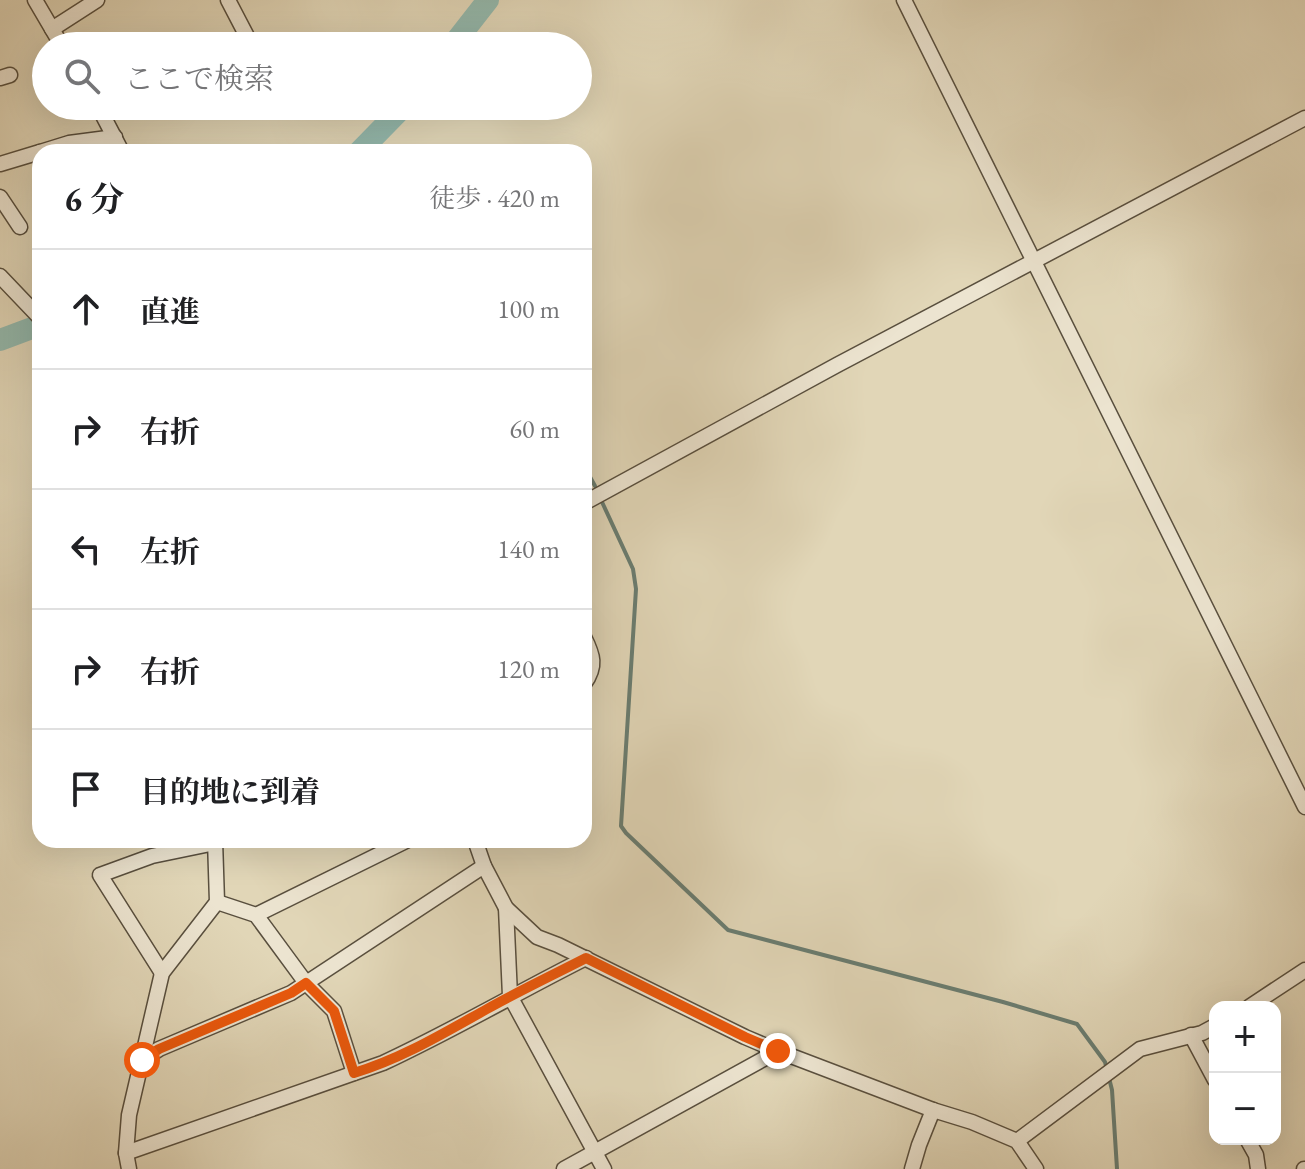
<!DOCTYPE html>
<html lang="ja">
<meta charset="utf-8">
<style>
:root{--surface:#fff;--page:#f2f2f2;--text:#202124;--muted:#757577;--line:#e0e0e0}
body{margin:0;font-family:"EB Garamond","Noto Serif JP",serif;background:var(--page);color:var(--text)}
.controls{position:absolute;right:24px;bottom:24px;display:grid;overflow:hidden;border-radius:16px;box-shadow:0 8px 32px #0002}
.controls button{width:72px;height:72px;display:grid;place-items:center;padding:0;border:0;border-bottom:2px solid var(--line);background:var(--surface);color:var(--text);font:40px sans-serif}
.stop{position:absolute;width:24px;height:24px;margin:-18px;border:6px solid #ea580c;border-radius:50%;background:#fff}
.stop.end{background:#ea580c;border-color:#fff;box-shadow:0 2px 8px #0008}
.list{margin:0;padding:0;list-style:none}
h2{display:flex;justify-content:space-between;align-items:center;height:104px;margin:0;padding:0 32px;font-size:34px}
h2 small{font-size:26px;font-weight:400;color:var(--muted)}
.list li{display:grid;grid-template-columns:52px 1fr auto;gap:24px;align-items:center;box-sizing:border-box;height:120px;padding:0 32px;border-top:2px solid var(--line)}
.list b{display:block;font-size:30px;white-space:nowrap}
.list em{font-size:26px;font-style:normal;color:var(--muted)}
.icon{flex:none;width:44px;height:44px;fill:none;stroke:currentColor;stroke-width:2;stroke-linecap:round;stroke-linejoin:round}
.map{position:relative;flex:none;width:1305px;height:1169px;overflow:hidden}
.search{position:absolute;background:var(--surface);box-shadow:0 8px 32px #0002;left:32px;top:32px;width:560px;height:88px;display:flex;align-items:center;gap:20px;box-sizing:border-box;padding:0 28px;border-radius:44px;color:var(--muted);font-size:30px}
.panel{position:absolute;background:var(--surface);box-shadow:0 8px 32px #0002;left:32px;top:144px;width:560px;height:704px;border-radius:24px}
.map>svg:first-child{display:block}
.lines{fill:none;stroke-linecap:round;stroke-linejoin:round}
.stream{stroke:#6a7d71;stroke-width:4}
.river{stroke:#94b9ad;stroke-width:22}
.minor-casing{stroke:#594f3e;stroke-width:17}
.minor{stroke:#ece4d0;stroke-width:14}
.route{stroke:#ea580c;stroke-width:10}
</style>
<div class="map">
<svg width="1305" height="1169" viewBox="0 0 1305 1169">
<rect width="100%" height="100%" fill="#e1d6b7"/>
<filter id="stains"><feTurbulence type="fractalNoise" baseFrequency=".0025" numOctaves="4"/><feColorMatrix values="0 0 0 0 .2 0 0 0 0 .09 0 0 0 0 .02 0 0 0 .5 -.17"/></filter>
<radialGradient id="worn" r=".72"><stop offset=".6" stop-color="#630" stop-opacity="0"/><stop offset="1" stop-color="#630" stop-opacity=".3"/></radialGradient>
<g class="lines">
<!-- stream -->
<g class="stream">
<polyline points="584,466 595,486"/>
<polyline points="602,502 633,569 636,589 621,826 626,833 728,930 1003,1002 1077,1024 1105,1062 1112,1090 1117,1169"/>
</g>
<!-- river -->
<g class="river">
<polyline points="452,46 488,0"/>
<polyline points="359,152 404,106"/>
<polyline points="0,340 40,325"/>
</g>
<defs>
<g id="minor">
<polyline points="35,0 62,46"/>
<polyline points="228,0 252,46"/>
<polyline points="904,0 1305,807"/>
<polyline points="52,29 97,0"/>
<polyline points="272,46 274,45"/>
<polyline points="0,78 10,75"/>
<polyline points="98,106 122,152"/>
<polyline points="40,152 69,143 115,137"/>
<polyline points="0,164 40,152"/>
<polyline points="0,197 20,227"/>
<polyline points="0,276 40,318"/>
<polyline points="584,503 837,365 1305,118"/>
<path d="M584,637C593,655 597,666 584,684"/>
<polyline points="475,840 484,866 506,908 537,937 558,945 745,1037 778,1051 933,1110 972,1122 1017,1141 1036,1169"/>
<polyline points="217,902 256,915 306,983 334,1011 354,1073"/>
<polyline points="506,908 510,996 604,1169"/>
<polyline points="256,915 408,840"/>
<polyline points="162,973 100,875 152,856 215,843"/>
<polyline points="1249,1007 1305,970"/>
<polyline points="1191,1035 1215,1080"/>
<polyline points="142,1060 159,1049 291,993 484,866"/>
<polyline points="1247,1139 1256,1155 1258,1169"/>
<polyline points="1017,1141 1140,1049 1202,1033 1215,1026"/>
<path d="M126,1153L383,1063C452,1031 518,992 586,958"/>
<polyline points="129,1169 126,1153 129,1115 162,973 217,902 215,840"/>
<polyline points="564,1169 778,1051"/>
<polyline points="912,1169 919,1145 933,1110"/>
<polyline points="1304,1169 1305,1169"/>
</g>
</defs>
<!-- minor casing -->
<use href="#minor" class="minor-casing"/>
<!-- minor -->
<use href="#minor" class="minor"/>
</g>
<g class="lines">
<!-- route -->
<path class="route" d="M142,1060L159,1049L291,993L306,983L334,1011L354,1073C401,1059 444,1033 487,1009C519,991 553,975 586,958L745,1037L778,1051"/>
</g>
<rect width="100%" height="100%" filter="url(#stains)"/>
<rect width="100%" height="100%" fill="url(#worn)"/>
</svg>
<div class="controls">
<button>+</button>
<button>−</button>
</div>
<div class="stop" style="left:142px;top:1060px"></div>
<div class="stop end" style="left:778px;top:1051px"></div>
<div class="search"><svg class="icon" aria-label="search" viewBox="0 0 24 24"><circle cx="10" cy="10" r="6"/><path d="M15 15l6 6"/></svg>ここで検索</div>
<section class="panel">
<h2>6 分<small>徒歩 · 420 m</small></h2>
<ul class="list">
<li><svg class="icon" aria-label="ahead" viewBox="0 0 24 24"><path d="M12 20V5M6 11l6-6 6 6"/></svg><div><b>直進</b></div><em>100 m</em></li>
<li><svg class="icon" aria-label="right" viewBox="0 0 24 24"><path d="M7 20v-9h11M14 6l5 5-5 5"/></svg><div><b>右折</b></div><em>60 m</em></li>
<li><svg class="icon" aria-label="left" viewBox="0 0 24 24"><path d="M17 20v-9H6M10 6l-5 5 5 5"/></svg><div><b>左折</b></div><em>140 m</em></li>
<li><svg class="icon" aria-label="right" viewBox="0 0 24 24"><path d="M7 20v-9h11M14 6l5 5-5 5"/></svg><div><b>右折</b></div><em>120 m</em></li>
<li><svg class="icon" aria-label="arrive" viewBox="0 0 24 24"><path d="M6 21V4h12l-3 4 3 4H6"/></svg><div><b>目的地に到着</b></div></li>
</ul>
</section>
</div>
